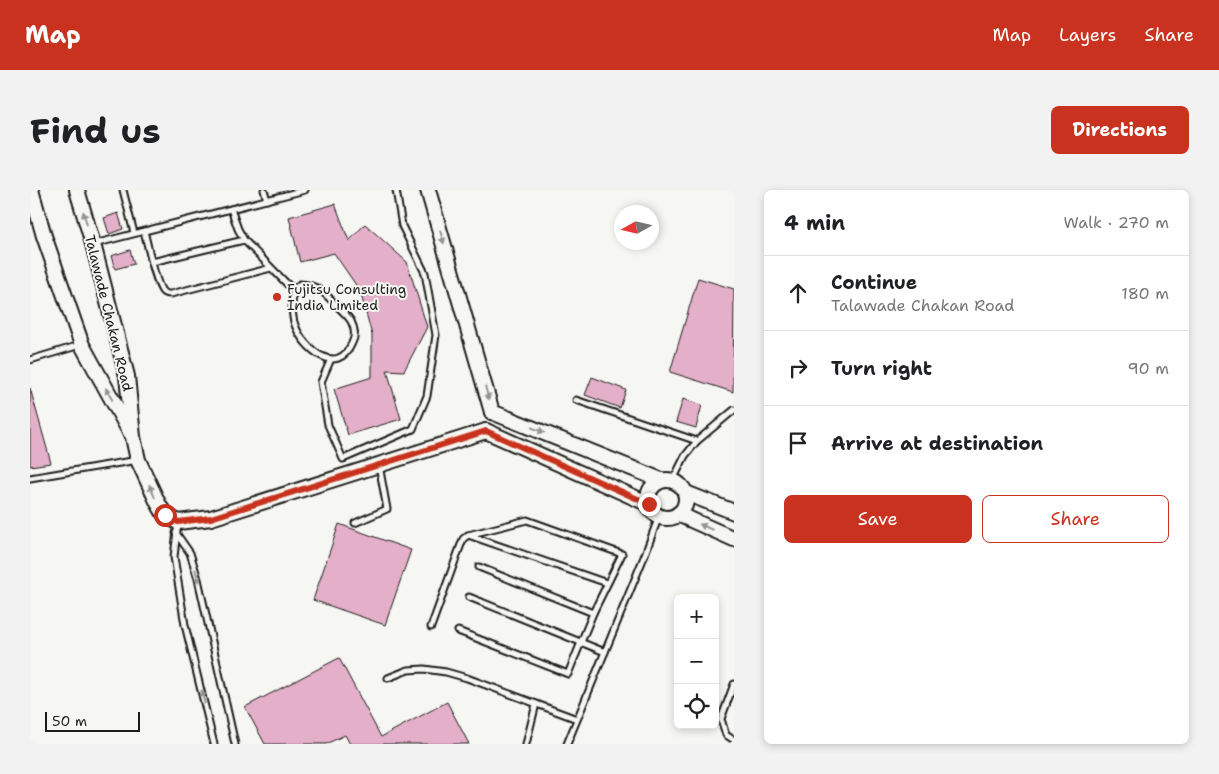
<!DOCTYPE html>
<meta charset="utf-8">
<style>
:root{--surface:#fff;--page:#f2f2f2;--text:#202124;--muted:#757577;--line:#e0e0e0;--accent:#c8321e}
body{margin:0;font-family:"Shantell Sans",sans-serif;background:var(--page);color:var(--text)}
.controls{position:absolute;right:15px;bottom:15px;display:grid;overflow:hidden;border-radius:8px;box-shadow:0 2px 8px #0003}
.controls button{width:45px;height:45px;display:grid;place-items:center;padding:0;border:0;border-bottom:1px solid var(--line);background:var(--surface);color:var(--text);font:25px sans-serif}
.compass{position:absolute;left:584px;top:15px;width:45px;height:45px;border-radius:50%;background:var(--surface);box-shadow:0 2px 8px #0003;rotate:262deg}
.scale{position:absolute;left:15px;bottom:12px;width:95px;box-sizing:border-box;padding-left:5px;border:2px solid #1c1c1c;border-top:0;font-size:14px;line-height:18px;white-space:nowrap;color:#1c1c1c;-webkit-text-stroke:4px #f6f6f2;paint-order:stroke}
.stop{position:absolute;width:15px;height:15px;margin:-11px;border:4px solid #c8321e;border-radius:50%;background:#fff}
.stop.end{background:#c8321e;border-color:#fff;box-shadow:0 1px 5px #0008}
.list{margin:0;padding:0;list-style:none}
h2{display:flex;justify-content:space-between;align-items:center;height:65px;margin:0;padding:0 20px;font-size:21px}
h2 small{font-size:16px;font-weight:400;color:var(--muted)}
.list li{display:grid;grid-template-columns:32px 1fr auto;gap:15px;align-items:center;box-sizing:border-box;height:75px;padding:0 20px;border-top:1px solid var(--line)}
.list b{display:block;font-size:19px;white-space:nowrap}
.list p{margin:0;font-size:16px;white-space:nowrap;color:var(--muted)}
.list em{font-size:16px;font-style:normal;color:var(--muted)}
.actions{display:flex;gap:10px;padding:15px 20px}
.actions a{flex:1;padding:11px 0;border:1px solid var(--accent);border-radius:8px;text-align:center;font-size:18px;color:var(--accent)}
.actions .main{background:var(--accent);color:#fff}
.icon{flex:none;width:28px;height:28px;fill:none;stroke:currentColor;stroke-width:2;stroke-linecap:round;stroke-linejoin:round}
.map{position:relative;flex:none;width:704px;height:554px;overflow:hidden;border-radius:8px}
header{display:flex;align-items:center;gap:30px;box-sizing:border-box;height:70px;padding:0 25px;background:var(--accent);color:#fff}
header strong{font-size:24px}
nav{display:flex;gap:28px;margin-inline-start:auto;font-size:18px}
.intro{display:flex;align-items:center;justify-content:space-between;box-sizing:border-box;height:120px;padding:0 30px}
h1{margin:0;font-size:35px}
.button{padding:12px 22px;border-radius:8px;background:var(--accent);color:#fff;font-size:18px;font-weight:700}
main{display:flex;gap:30px;padding:0 30px}
aside{flex:1;background:var(--surface);border-radius:8px;box-shadow:0 2px 8px #0003}
.map>svg:first-child{display:block}
.building{fill:#e4afc9;stroke:#1c1c1c}
.lines{fill:none;stroke-linecap:round;stroke-linejoin:round}
.service-casing{stroke:#1c1c1c;stroke-width:9}
.secondary-casing{stroke:#1c1c1c;stroke-width:18}
.service{stroke:#f6f6f2;stroke-width:5}
.secondary{stroke:#f6f6f2;stroke-width:14}
.oneway{fill:#949492}
.route{stroke:#c8321e;stroke-width:6}
.poi-dot{fill:#c8321e;stroke:#f6f6f2;stroke-width:2}
.labels{text-anchor:middle;stroke-width:4;stroke-linejoin:round;paint-order:stroke}
.poi-label{font-size:14px;fill:#1c1c1c;stroke:#f6f6f2;text-anchor:start}
.street-label{font-size:14px;fill:#1c1c1c;stroke:#f6f6f2}
</style>
<header>
<strong>Map</strong>
<nav><a>Map</a><a>Layers</a><a>Share</a></nav>
</header>
<div class="intro"><h1>Find us</h1><a class="button">Directions</a></div>
<main>
<div class="map">
<svg width="704" height="554" viewBox="0 0 704 554">
<rect width="100%" height="100%" fill="#f6f6f2"/>
<filter id="ink" filterUnits="userSpaceOnUse"><feTurbulence type="fractalNoise" baseFrequency=".02" numOctaves="2"/><feDisplacementMap in="SourceGraphic" scale="10" xChannelSelector="R" yChannelSelector="G"/><feConvolveMatrix kernelMatrix="1 2 1 2 8 2 1 2 1" color-interpolation-filters="sRGB"/></filter>
<g filter="url(#ink)">
<!-- building -->
<g class="building">
<polygon points="305,14 319,51 335,34 377,72 397,137 374,181 357,180 371,229 318,245 304,199 342,187 342,145 330,101 304,63 270,72 259,27"/>
<polygon points="88,23 93,39 79,44 74,28"/>
<polygon points="100,60 104,74 85,79 81,66"/>
<polygon points="668,88 704,99 703,202 640,182"/>
<polygon points="562,187 596,200 590,218 555,205"/>
<polygon points="0,198 21,273 0,276"/>
<polygon points="653,209 672,215 666,238 646,232"/>
<polygon points="309,334 381,360 355,435 283,410"/>
<polygon points="309,468 351,547 417,512 439,554 320,554 315,545 296,554 235,554 215,517"/>
</g>
<g class="lines">
<defs>
<g id="service">
<polyline points="93,0 104,43"/>
<polyline points="234,0 237,10"/>
<polyline points="201,19 208,39 214,50 263,100"/>
<path d="M114,41C117,52 126,96 133,102C135,104 138,104 141,104L241,78"/>
<polyline points="64,54 275,0"/>
<polyline points="122,72 214,50"/>
<path d="M270,94C286,94 295,103 305,114C310,119 317,125 321,131C325,139 326,146 322,153C307,188 273,158 265,135C261,125 262,111 263,100Z"/>
<polyline points="301,169 291,192 298,235 313,269 383,239 397,206 406,145 395,83 372,36 366,0"/>
<polyline points="0,170 50,155"/>
<polyline points="546,210 667,251"/>
<polyline points="0,288 108,270"/>
<polyline points="643,290 655,266 667,251 704,220"/>
<polyline points="148,332 144,367 155,435 184,554"/>
<polyline points="325,333 357,319 349,275"/>
<polyline points="146,343 160,363 168,389 205,554"/>
<polyline points="438,345 577,393"/>
<polyline points="449,377 563,423"/>
<polyline points="439,407 575,462"/>
<polyline points="401,437 433,349 438,345 497,330 592,364 563,423 538,484 428,441"/>
<polyline points="358,488 378,480 394,479 416,482 437,488 547,529"/>
<polyline points="704,494 691,529 696,545 704,550"/>
<polyline points="496,554 506,514"/>
<polyline points="537,554 614,367 629,326"/>
</g>
<g id="secondary">
<polyline points="1,0 14,46 52,155 100,242"/>
<polyline points="47,0 63,54 97,186 103,247 108,270 128,313 135,325 148,332 181,328 456,241"/>
<polyline points="398,0 462,222"/>
<polyline points="462,222 631,290"/>
<polyline points="456,241 619,314"/>
<circle cx="637" cy="309" r="19"/>
<polyline points="656,303 704,322"/>
<polyline points="648,324 704,349"/>
</g>
</defs>
<!-- service casing -->
<use href="#service" class="service-casing"/>
<!-- secondary casing -->
<use href="#secondary" class="secondary-casing"/>
<!-- service -->
<use href="#service" class="service"/>
<!-- secondary -->
<use href="#secondary" class="secondary"/>
</g>
<!-- one-way arrows -->
<defs><path id="oneway-solid" d="M-6-.8H1V-3.2L6.5 0L1 3.2V.8H-6Z" transform="scale(1.25)"/></defs>
<g class="oneway">
<use href="#oneway-solid" transform="translate(55 28) rotate(-106)"/>
<use href="#oneway-solid" transform="translate(412 47) rotate(74)"/>
<use href="#oneway-solid" transform="translate(457 203) rotate(74)"/>
<use href="#oneway-solid" transform="translate(79 204) rotate(-119)"/>
<use href="#oneway-solid" transform="translate(508 240) rotate(22)"/>
<use href="#oneway-solid" transform="translate(122 301) rotate(-114)"/>
<use href="#oneway-solid" transform="translate(676 337) rotate(-156)"/>
<use href="#oneway-solid" transform="translate(167 386) rotate(75)"/>
<use href="#oneway-solid" transform="translate(173 507) rotate(-104)"/>
</g>
</g>
<g class="lines" filter="url(#ink)">
<!-- route -->
<polyline class="route" points="135,325 148,332 181,328 456,241 619,314"/>
</g>
<!-- markers -->
<circle class="poi-dot" cx="247" cy="107" r="5"/>
<g class="labels">
<!-- poi labels -->
<g class="poi-label">
<text x="257" y="104">Fujitsu Consulting<tspan x="257" dy="16">India Limited</tspan></text>
</g>
<!-- street labels -->
<g class="street-label">
<text transform="translate(79 123) rotate(76)" y="5">Talawade Chakan Road</text>
</g>
</g>
</svg>
<div class="controls">
<button>+</button>
<button>−</button>
<button><svg class="icon" aria-label="locate" viewBox="0 0 24 24"><circle cx="12" cy="12" r="6"/><path d="M12 2v4M12 18v4M2 12h4M18 12h4"/></svg></button>
</div>
<svg class="compass" viewBox="-18 -18 36 36"><path d="M0-13l5 13h-10z" fill="#e53935"/><path d="M0 13l5-13h-10z" fill="#757577"/></svg>
<div class="scale">50 m</div>
<div class="stop" style="left:135px;top:325px"></div>
<div class="stop end" style="left:619px;top:314px"></div>
</div>
<aside>
<h2>4 min<small>Walk · 270 m</small></h2>
<ul class="list">
<li><svg class="icon" aria-label="ahead" viewBox="0 0 24 24"><path d="M12 20V5M6 11l6-6 6 6"/></svg><div><b>Continue</b><p>Talawade Chakan Road</p></div><em>180 m</em></li>
<li><svg class="icon" aria-label="right" viewBox="0 0 24 24"><path d="M7 20v-9h11M14 6l5 5-5 5"/></svg><div><b>Turn right</b></div><em>90 m</em></li>
<li><svg class="icon" aria-label="arrive" viewBox="0 0 24 24"><path d="M6 21V4h12l-3 4 3 4H6"/></svg><div><b>Arrive at destination</b></div></li>
</ul>
<div class="actions"><a class="main">Save</a><a>Share</a></div>
</aside>
</main>
